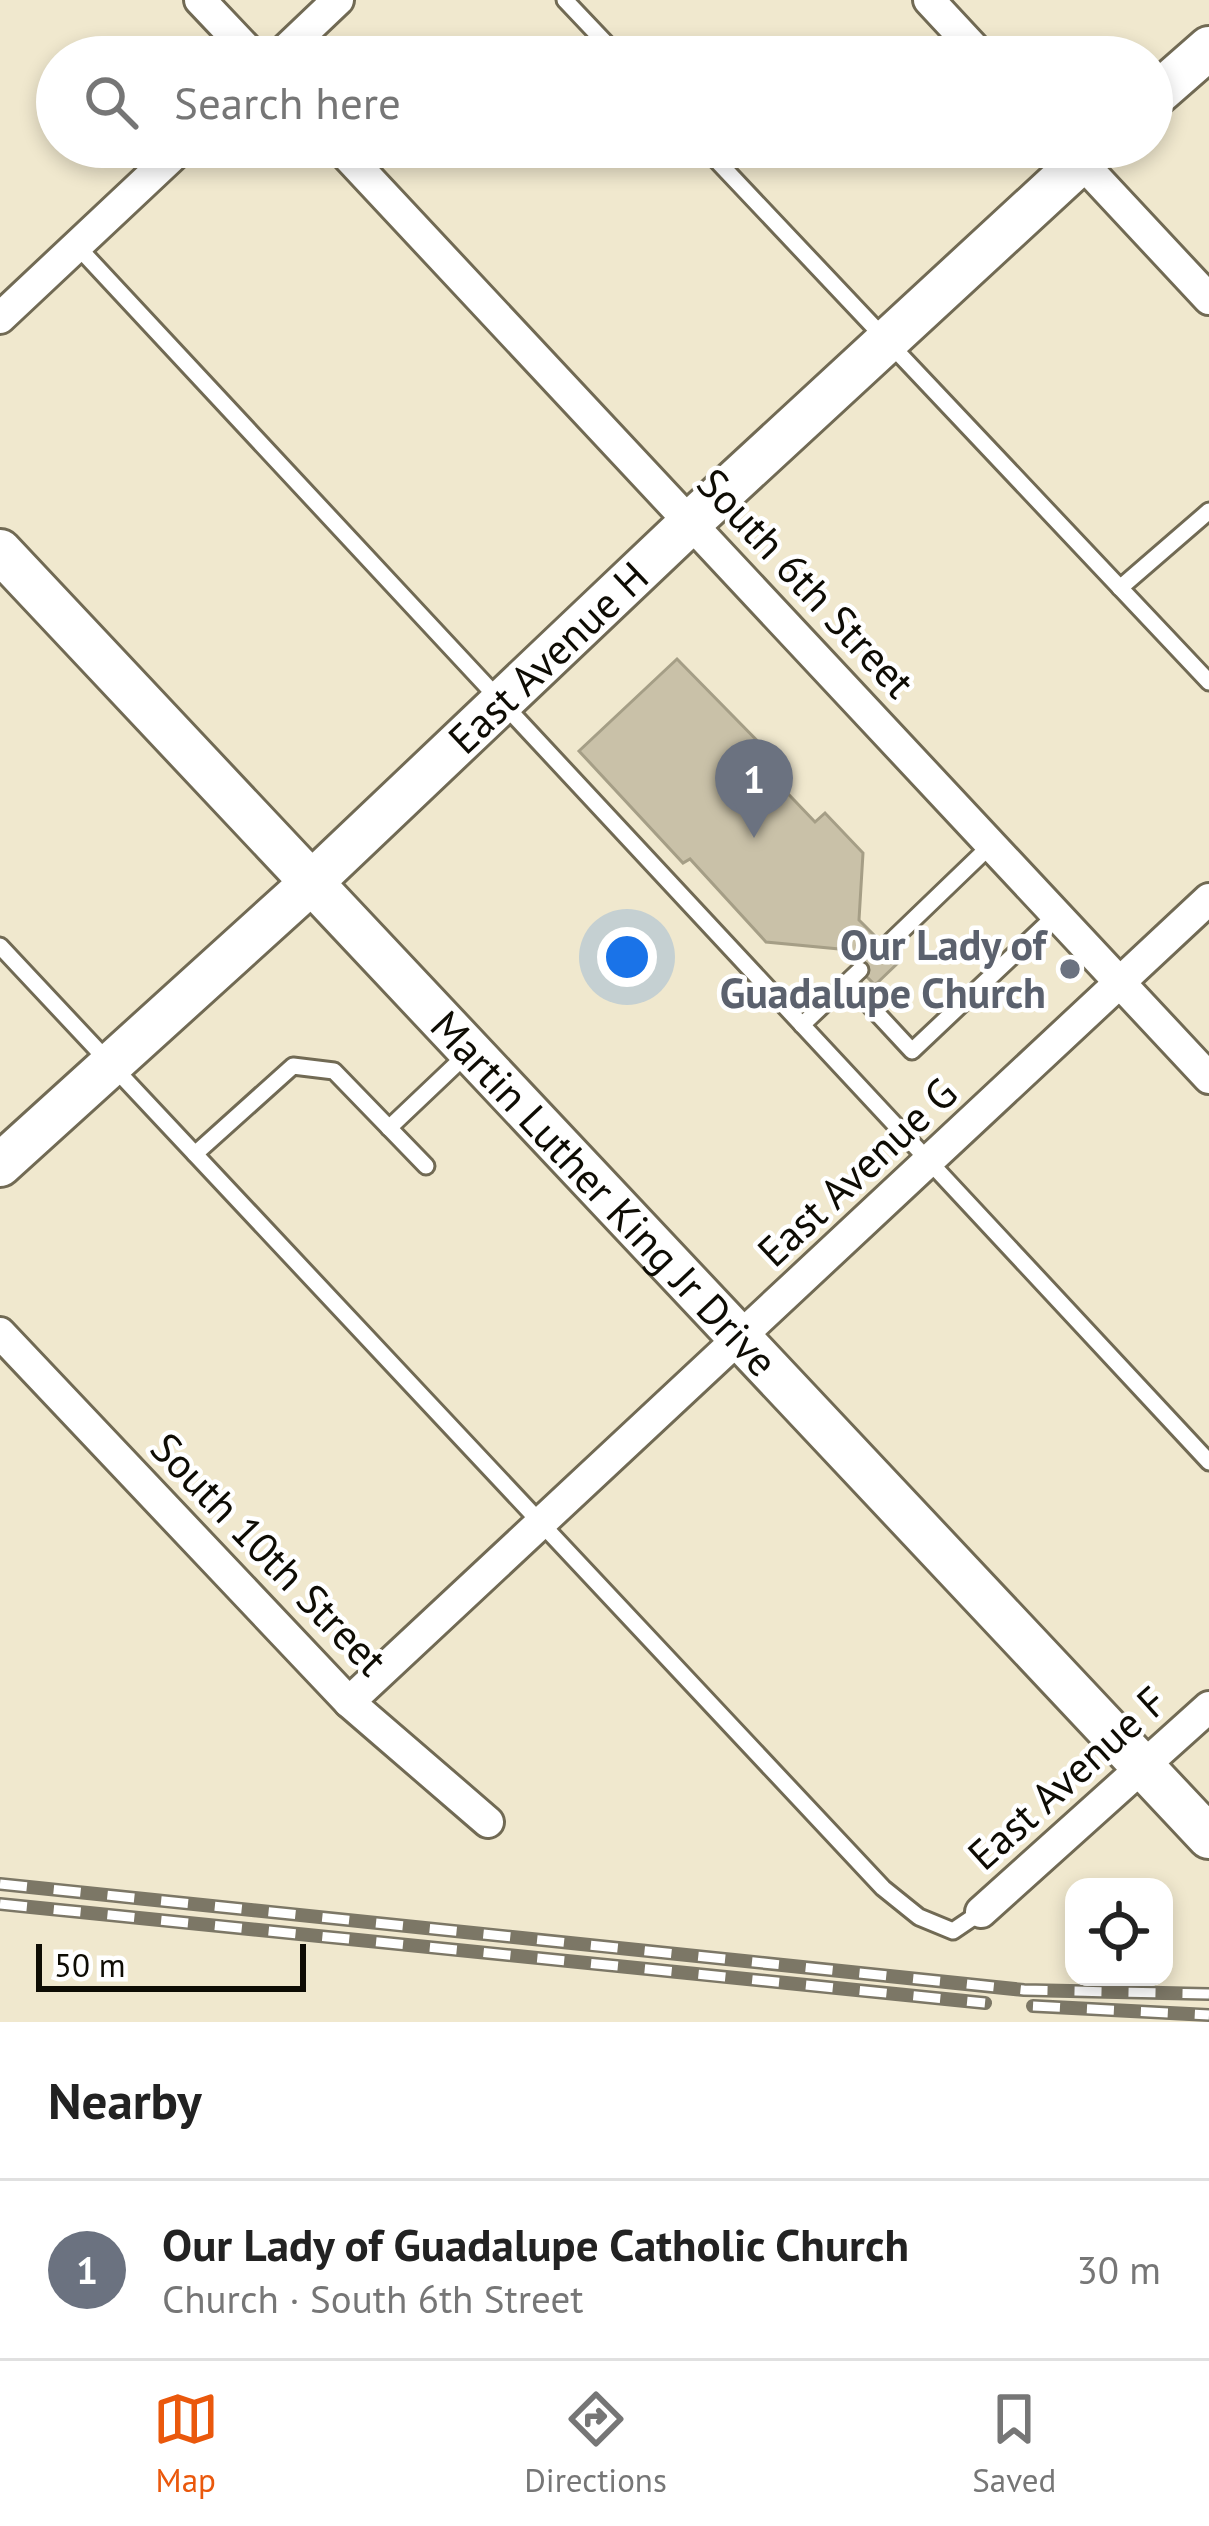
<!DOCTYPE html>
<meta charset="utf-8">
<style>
:root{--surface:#fff;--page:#f2f2f2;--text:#222;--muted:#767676;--line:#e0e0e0;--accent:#ea580c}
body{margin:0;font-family:"PT Sans",sans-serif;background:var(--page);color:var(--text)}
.controls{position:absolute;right:36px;bottom:36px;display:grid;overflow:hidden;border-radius:24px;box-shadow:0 6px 18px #0003}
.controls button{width:108px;height:108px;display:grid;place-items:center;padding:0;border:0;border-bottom:3px solid var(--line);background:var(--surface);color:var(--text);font:60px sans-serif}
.scale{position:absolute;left:36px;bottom:30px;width:270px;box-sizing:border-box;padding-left:12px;border:6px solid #0e0c04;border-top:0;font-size:33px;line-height:42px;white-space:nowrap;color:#0e0c04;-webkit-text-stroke:9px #fff;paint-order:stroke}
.you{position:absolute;left:627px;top:957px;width:42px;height:42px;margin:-30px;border:9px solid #fff;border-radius:50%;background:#1a73e8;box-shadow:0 0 0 18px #1a73e833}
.badge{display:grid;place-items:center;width:78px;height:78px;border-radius:50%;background:var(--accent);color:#fff;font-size:39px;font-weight:700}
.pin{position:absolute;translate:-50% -99px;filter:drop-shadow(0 3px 6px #0008)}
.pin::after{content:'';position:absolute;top:63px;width:42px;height:36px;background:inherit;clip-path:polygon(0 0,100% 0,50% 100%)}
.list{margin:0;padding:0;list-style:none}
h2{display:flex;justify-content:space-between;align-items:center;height:156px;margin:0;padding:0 48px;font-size:51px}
h2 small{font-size:39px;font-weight:400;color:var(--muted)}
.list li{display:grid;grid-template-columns:78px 1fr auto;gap:36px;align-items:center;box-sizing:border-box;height:180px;padding:0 48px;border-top:3px solid var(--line)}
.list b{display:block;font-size:45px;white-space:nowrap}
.list p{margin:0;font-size:39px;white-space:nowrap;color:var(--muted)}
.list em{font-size:39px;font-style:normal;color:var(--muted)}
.icon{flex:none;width:66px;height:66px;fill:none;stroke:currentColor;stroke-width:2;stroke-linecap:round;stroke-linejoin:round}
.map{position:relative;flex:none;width:1209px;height:2022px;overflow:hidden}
.search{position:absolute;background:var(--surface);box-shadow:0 6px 18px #0003;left:36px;right:36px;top:36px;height:132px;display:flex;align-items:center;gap:30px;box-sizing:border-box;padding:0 42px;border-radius:66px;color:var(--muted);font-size:45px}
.sheet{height:336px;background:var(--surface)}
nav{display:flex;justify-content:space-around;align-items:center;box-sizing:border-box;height:168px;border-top:3px solid var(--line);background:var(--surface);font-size:33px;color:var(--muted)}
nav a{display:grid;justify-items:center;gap:6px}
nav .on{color:var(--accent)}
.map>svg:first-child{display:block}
.building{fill:#c9c1a8;stroke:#a59e86;stroke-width:3}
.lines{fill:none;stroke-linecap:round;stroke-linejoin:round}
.lane-casing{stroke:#716a54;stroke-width:21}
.street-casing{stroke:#716a54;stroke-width:36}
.secondary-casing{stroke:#716a54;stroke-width:48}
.lane{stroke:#fff;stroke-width:15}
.street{stroke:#fff;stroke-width:30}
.secondary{stroke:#fff;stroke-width:42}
.rail-casing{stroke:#7c7766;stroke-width:14}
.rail{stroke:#fff;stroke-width:9;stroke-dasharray:27;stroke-linecap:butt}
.worship-dot{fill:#6b7280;stroke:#fff;stroke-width:4.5}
.labels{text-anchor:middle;stroke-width:9;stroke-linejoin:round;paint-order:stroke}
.street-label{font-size:42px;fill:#0e0c04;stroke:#fff}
.worship-label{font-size:42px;font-weight:bold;fill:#5b616d;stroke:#fff;text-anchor:end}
</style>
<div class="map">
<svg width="1209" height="2022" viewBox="0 0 1209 2022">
<rect width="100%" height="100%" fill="#f0e8ce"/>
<!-- building -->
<polygon class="building" points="677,659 785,769 774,779 815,822 825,813 863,853 859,920 900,961 875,985 839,949 766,942 690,859 683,863 579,751"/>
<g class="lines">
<defs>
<g id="lane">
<polyline points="565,0 619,57"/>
<polyline points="704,147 1209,682"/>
<polyline points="77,246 1209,1462"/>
<polyline points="1120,588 1209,511"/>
<polyline points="0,946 883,1888 919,1917 953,1931 981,1912"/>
<polyline points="885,947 991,845"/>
<polyline points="848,982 912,1051 1056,915"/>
<polyline points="802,1025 860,970"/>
<polyline points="389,1128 468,1053"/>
<polyline points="195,1154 293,1066 334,1071 426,1166"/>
</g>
<g id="street">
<polyline points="200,0 254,57"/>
<polyline points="929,0 982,57"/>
<polyline points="278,57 338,0"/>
<polyline points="339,147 1209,1078"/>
<polyline points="1070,150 1209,299"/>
<polyline points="0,318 182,147"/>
<polyline points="0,1333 349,1702 488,1822"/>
<polyline points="349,1702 1209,899"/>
<polyline points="981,1912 1209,1707"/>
</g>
<g id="secondary">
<polyline points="1152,98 1209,48"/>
<path id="s1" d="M0,551L1209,1837"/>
<path id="s2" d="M0,1165L311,883L692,521L1097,147"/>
</g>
</defs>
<!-- lane casing -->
<use href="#lane" class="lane-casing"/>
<!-- street casing -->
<use href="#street" class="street-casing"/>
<!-- secondary casing -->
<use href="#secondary" class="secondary-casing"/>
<!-- lane -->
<use href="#lane" class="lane"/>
<!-- street -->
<use href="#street" class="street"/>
<!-- secondary -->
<use href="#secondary" class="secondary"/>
<defs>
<g id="rail">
<polyline points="0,1884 1024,1990 1209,1994"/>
<polyline points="0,1904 985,2003"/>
<polyline points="1033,2006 1209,2015"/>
</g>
</defs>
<!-- rail casing -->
<use href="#rail" class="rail-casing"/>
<!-- rail -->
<use href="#rail" class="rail"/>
</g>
<!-- markers -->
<circle class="worship-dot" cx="1070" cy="969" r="12"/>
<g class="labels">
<!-- street labels -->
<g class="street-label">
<text transform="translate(806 583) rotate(47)" y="15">South 6th Street</text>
<text dy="15" stroke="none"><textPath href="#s2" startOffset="747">East Avenue H</textPath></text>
<text transform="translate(857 1172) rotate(-43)" y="15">East Avenue G</text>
<text dy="15" stroke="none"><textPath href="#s1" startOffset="882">Martin Luther King Jr Drive</textPath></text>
<text transform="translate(269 1554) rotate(46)" y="15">South 10th Street</text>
<text transform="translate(1067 1778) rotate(-42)" y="15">East Avenue F</text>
</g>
<!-- worship labels -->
<g class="worship-label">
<text x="1046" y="960">Our Lady of<tspan x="1046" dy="48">Guadalupe Church</tspan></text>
</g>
</g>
</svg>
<div class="controls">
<button><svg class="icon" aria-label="locate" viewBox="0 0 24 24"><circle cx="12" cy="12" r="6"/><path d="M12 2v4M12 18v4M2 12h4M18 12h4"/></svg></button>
</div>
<div class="scale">50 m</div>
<div class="you"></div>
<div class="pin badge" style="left:754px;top:838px;background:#6b7280">1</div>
<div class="search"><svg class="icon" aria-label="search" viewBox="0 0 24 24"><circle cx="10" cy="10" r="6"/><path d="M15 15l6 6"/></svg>Search here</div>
</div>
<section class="sheet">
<h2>Nearby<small></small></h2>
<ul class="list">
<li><span class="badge" style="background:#6b7280">1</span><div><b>Our Lady of Guadalupe Catholic Church</b><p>Church · South 6th Street</p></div><em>30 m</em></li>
</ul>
</section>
<nav>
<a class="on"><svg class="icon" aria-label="map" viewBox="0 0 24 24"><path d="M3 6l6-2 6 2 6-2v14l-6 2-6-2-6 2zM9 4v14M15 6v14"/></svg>Map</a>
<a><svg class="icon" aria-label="directions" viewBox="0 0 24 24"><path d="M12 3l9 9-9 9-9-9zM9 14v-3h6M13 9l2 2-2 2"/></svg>Directions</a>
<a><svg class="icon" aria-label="saved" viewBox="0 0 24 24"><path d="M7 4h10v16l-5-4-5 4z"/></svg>Saved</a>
</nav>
